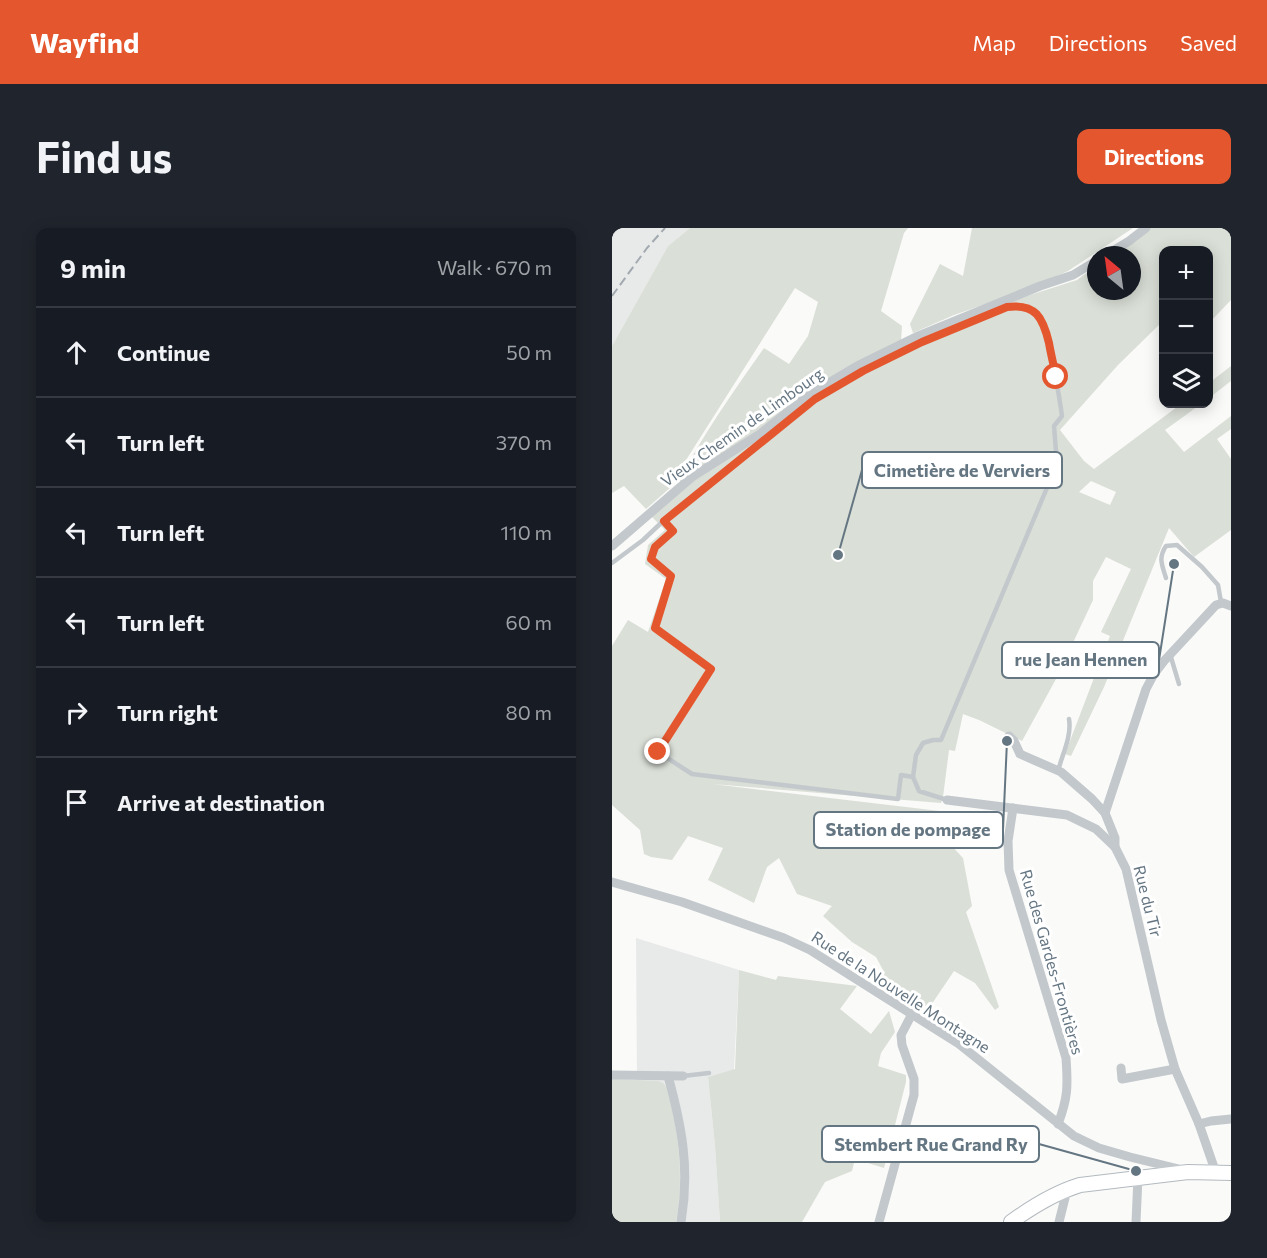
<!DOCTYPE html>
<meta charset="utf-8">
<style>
:root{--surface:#171b24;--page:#20242c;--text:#f1f3f6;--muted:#9ea1a6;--line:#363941;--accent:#e4572e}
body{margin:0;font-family:Commissioner,sans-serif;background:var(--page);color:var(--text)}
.controls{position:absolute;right:18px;top:18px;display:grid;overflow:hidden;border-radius:12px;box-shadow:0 3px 15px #0003}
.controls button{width:54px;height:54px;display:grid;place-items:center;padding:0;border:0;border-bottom:2px solid var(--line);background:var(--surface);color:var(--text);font:30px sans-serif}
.compass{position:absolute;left:475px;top:18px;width:54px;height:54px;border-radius:50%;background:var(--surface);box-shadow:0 3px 15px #0003;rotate:331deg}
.stop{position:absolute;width:18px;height:18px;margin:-14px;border:4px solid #e4572e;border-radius:50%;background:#fff}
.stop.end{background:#e4572e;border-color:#fff;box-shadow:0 2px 6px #0008}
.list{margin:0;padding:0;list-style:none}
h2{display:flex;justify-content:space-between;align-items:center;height:78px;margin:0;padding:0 24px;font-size:26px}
h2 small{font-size:20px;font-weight:400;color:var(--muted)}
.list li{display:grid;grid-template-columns:39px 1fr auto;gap:18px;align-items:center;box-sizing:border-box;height:90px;padding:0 24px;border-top:2px solid var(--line)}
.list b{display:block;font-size:22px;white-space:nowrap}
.list em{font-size:20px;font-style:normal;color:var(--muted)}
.icon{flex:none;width:33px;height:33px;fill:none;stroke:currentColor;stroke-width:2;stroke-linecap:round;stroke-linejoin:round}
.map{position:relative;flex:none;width:619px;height:994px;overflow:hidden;border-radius:12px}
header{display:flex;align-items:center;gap:36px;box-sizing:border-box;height:84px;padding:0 30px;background:var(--accent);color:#fff}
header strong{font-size:28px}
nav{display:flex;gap:33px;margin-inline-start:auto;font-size:21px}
.intro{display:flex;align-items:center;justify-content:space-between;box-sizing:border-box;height:144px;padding:0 36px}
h1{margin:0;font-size:42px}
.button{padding:15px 27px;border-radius:12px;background:var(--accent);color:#fff;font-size:21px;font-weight:700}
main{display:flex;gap:36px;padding:0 36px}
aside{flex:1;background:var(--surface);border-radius:12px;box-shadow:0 3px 15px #0003}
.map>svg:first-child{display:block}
.built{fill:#e8e9e9}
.green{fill:#dadfd7;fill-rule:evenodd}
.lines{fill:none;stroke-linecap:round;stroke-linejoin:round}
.secondary-casing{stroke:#b3babf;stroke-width:16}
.lane{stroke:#c3c8cc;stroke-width:4.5}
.street{stroke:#c3c8cc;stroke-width:9}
.secondary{stroke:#fff;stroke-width:14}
.rail{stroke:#a2aab0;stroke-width:2;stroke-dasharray:9 4.5;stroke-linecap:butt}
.route{stroke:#e4572e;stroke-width:8}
.labels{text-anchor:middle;stroke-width:6;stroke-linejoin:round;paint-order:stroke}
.street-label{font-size:16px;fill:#657683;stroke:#fff}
.leader{fill:none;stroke:#657683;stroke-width:2}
.callout-dot{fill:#657683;stroke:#fff;stroke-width:2}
.callout{fill:#fff;stroke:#657683;stroke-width:2}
.callout-label{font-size:18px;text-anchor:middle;font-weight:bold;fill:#657683}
</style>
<header>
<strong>Wayfind</strong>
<nav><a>Map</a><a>Directions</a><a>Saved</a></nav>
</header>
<div class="intro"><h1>Find us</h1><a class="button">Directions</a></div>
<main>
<aside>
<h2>9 min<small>Walk · 670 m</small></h2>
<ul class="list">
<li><svg class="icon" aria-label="ahead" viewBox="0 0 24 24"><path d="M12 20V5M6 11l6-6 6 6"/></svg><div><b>Continue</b></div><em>50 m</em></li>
<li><svg class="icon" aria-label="left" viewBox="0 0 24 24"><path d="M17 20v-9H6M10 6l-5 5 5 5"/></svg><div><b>Turn left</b></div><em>370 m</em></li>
<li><svg class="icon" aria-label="left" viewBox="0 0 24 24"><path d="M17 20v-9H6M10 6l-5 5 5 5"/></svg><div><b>Turn left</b></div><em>110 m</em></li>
<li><svg class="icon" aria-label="left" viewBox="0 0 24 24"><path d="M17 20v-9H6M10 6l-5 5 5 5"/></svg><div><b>Turn left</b></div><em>60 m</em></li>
<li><svg class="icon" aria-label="right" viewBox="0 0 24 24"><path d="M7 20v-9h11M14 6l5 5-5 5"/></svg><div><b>Turn right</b></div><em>80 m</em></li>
<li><svg class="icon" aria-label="arrive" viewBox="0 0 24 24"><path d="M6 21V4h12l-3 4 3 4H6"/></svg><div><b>Arrive at destination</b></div></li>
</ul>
</aside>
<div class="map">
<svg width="619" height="994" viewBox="0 0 619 994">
<rect width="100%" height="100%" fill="#fafaf8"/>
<!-- built -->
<g class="built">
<polygon points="0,0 78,0 56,18 0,118"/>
<polygon points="24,710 127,742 122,842 96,849 103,918 108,994 0,994 25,851"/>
</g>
<!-- green -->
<g class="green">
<path d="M78,0H296L292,5L269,83L290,98L289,113L65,256C90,208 121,164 152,120L177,136L196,108L206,74L183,60L62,251L59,259L34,281L12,258L0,265V118L56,18Z"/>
<polygon points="360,0 521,0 456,43 414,62 342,87 301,105 298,96 328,36 351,48"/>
<path d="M538,0H619V72L597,95L596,22H552L551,93L506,137L448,202L472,233L482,241L569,176H589L553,202L572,224L619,188V201L605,211L619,231V302L582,329L557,300L492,459L459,528L453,526L498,408L489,404L519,341L494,329L481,353V372L444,451L410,513L367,492L351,486L343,523L337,522L331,569L329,575L100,556L336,584L337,615L351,630L360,678L354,684L387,779L383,782L363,755L342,743L313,786L263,754L271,742L264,729L240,714L211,688L220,678L185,666L167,630L155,639L142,675L96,652L111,620L76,608L60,632L39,629L32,626L28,602L0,577V418L16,392L36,404L54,351L33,336L36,317L53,302L39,288L80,252L200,168L248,141L307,111L399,73L465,52L484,38V63H520V27H499ZM479,253L504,264L498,277L467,264Z"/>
<polygon points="619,138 619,153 597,170 597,155"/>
<polygon points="127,742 164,752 166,748 245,758 228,781 259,806 277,783 283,804 269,825 266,838 294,847 294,854 272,940 243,931 240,943 213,954 190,994 108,994 103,918 96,849 123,841"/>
<path d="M0,851L46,853L51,855L54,859C67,903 72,948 64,994H0Z"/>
</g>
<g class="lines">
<defs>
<path id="secondary" d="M399,994C421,978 442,965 468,957L576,944L619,945"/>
</defs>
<!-- secondary casing -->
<use href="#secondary" class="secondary-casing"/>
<!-- lane -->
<g class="lane">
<polyline points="53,293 61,303 43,319 39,331 59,348 43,400 99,441 46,524 80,546 286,571 289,547 301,549"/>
<path d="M0,335L31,312L48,296L203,171C219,162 235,152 251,143C297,118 346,99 395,79C407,77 422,80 429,91C434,98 435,109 437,118C442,141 447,165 450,188L442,198L445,236L329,512H321L311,515L304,527L301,549L307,563L335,572"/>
<path d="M554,350C550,337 546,330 554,318L565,317L590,339L606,357L609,374"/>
<polyline points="558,426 567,456"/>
<path d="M446,543C450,527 460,508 457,491"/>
<polyline points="71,848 97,845"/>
</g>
<!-- street -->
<g class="street">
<polyline points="494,27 517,13 534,0"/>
<polyline points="0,318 80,249 148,206 198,166 245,138 304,109 428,58 461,47 484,33"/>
<polyline points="397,508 402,513 408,526 449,544 480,571 493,585 503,610 503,619"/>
<polyline points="335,572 455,587 484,601 503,619 514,641 549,792 563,841 587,896 604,945"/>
<path d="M401,580L396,613L397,642L454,830C456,858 456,870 446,896"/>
<polyline points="493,585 534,461 542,446 552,433 604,377 611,375 619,378"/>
<polyline points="0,654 70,674 172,710 198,722 347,816 462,908 487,920 518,929 571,942"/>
<polyline points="509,840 510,851 563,841"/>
<polyline points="0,847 71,848"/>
<path d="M56,848C70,899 78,941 69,994"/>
<polyline points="587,896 599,893 619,891"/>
<polyline points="267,994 302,867 302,851 290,817 289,807 300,786"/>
<polyline points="447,994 453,970 451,963"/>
<polyline points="524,994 526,949"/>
</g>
<!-- secondary -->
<use href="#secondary" class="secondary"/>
<!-- rail -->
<polyline class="rail" points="0,68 35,20 53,0"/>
</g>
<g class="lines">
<!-- route -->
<path class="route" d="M46,524L99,441L43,400L59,348L39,331L43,319L61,303L52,293L203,171L251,143L310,114L395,79C424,75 431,90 437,115C439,127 442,138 444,149"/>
</g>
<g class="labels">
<!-- street labels -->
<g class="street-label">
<text transform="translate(130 199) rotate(-35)" y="6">Vieux Chemin de Limbourg</text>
<text transform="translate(536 673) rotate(76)" y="6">Rue du Tir</text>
<text transform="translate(440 734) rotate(74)" y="6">Rue des Gardes-Frontières</text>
<text transform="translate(289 764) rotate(33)" y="6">Rue de la Nouvelle Montagne</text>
</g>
</g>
<!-- callouts -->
<path class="leader" d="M226 327L250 242M562 336L547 432M395 513L391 602M524 943L427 916"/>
<g class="callout-dot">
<circle cx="226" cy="327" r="6"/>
<circle cx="562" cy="336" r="6"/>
<circle cx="395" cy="513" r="6"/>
<circle cx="524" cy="943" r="6"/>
</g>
<g class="callout">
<rect x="250" y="224" width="200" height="36" rx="6"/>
<rect x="390" y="414" width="157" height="36" rx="6"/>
<rect x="202" y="584" width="189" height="36" rx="6"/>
<rect x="210" y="898" width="217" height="36" rx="6"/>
</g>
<g class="callout-label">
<text x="350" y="249">Cimetière de Verviers</text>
<text x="469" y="438">rue Jean Hennen</text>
<text x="296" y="608">Station de pompage</text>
<text x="319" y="923">Stembert Rue Grand Ry</text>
</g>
</svg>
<div class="controls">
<button>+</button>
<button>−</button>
<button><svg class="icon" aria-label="layers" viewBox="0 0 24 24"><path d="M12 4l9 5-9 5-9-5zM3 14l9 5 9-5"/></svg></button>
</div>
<svg class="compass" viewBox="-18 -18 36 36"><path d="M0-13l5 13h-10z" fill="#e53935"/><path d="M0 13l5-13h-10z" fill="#9ea1a6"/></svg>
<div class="stop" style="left:444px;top:149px"></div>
<div class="stop end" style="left:46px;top:524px"></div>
</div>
</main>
